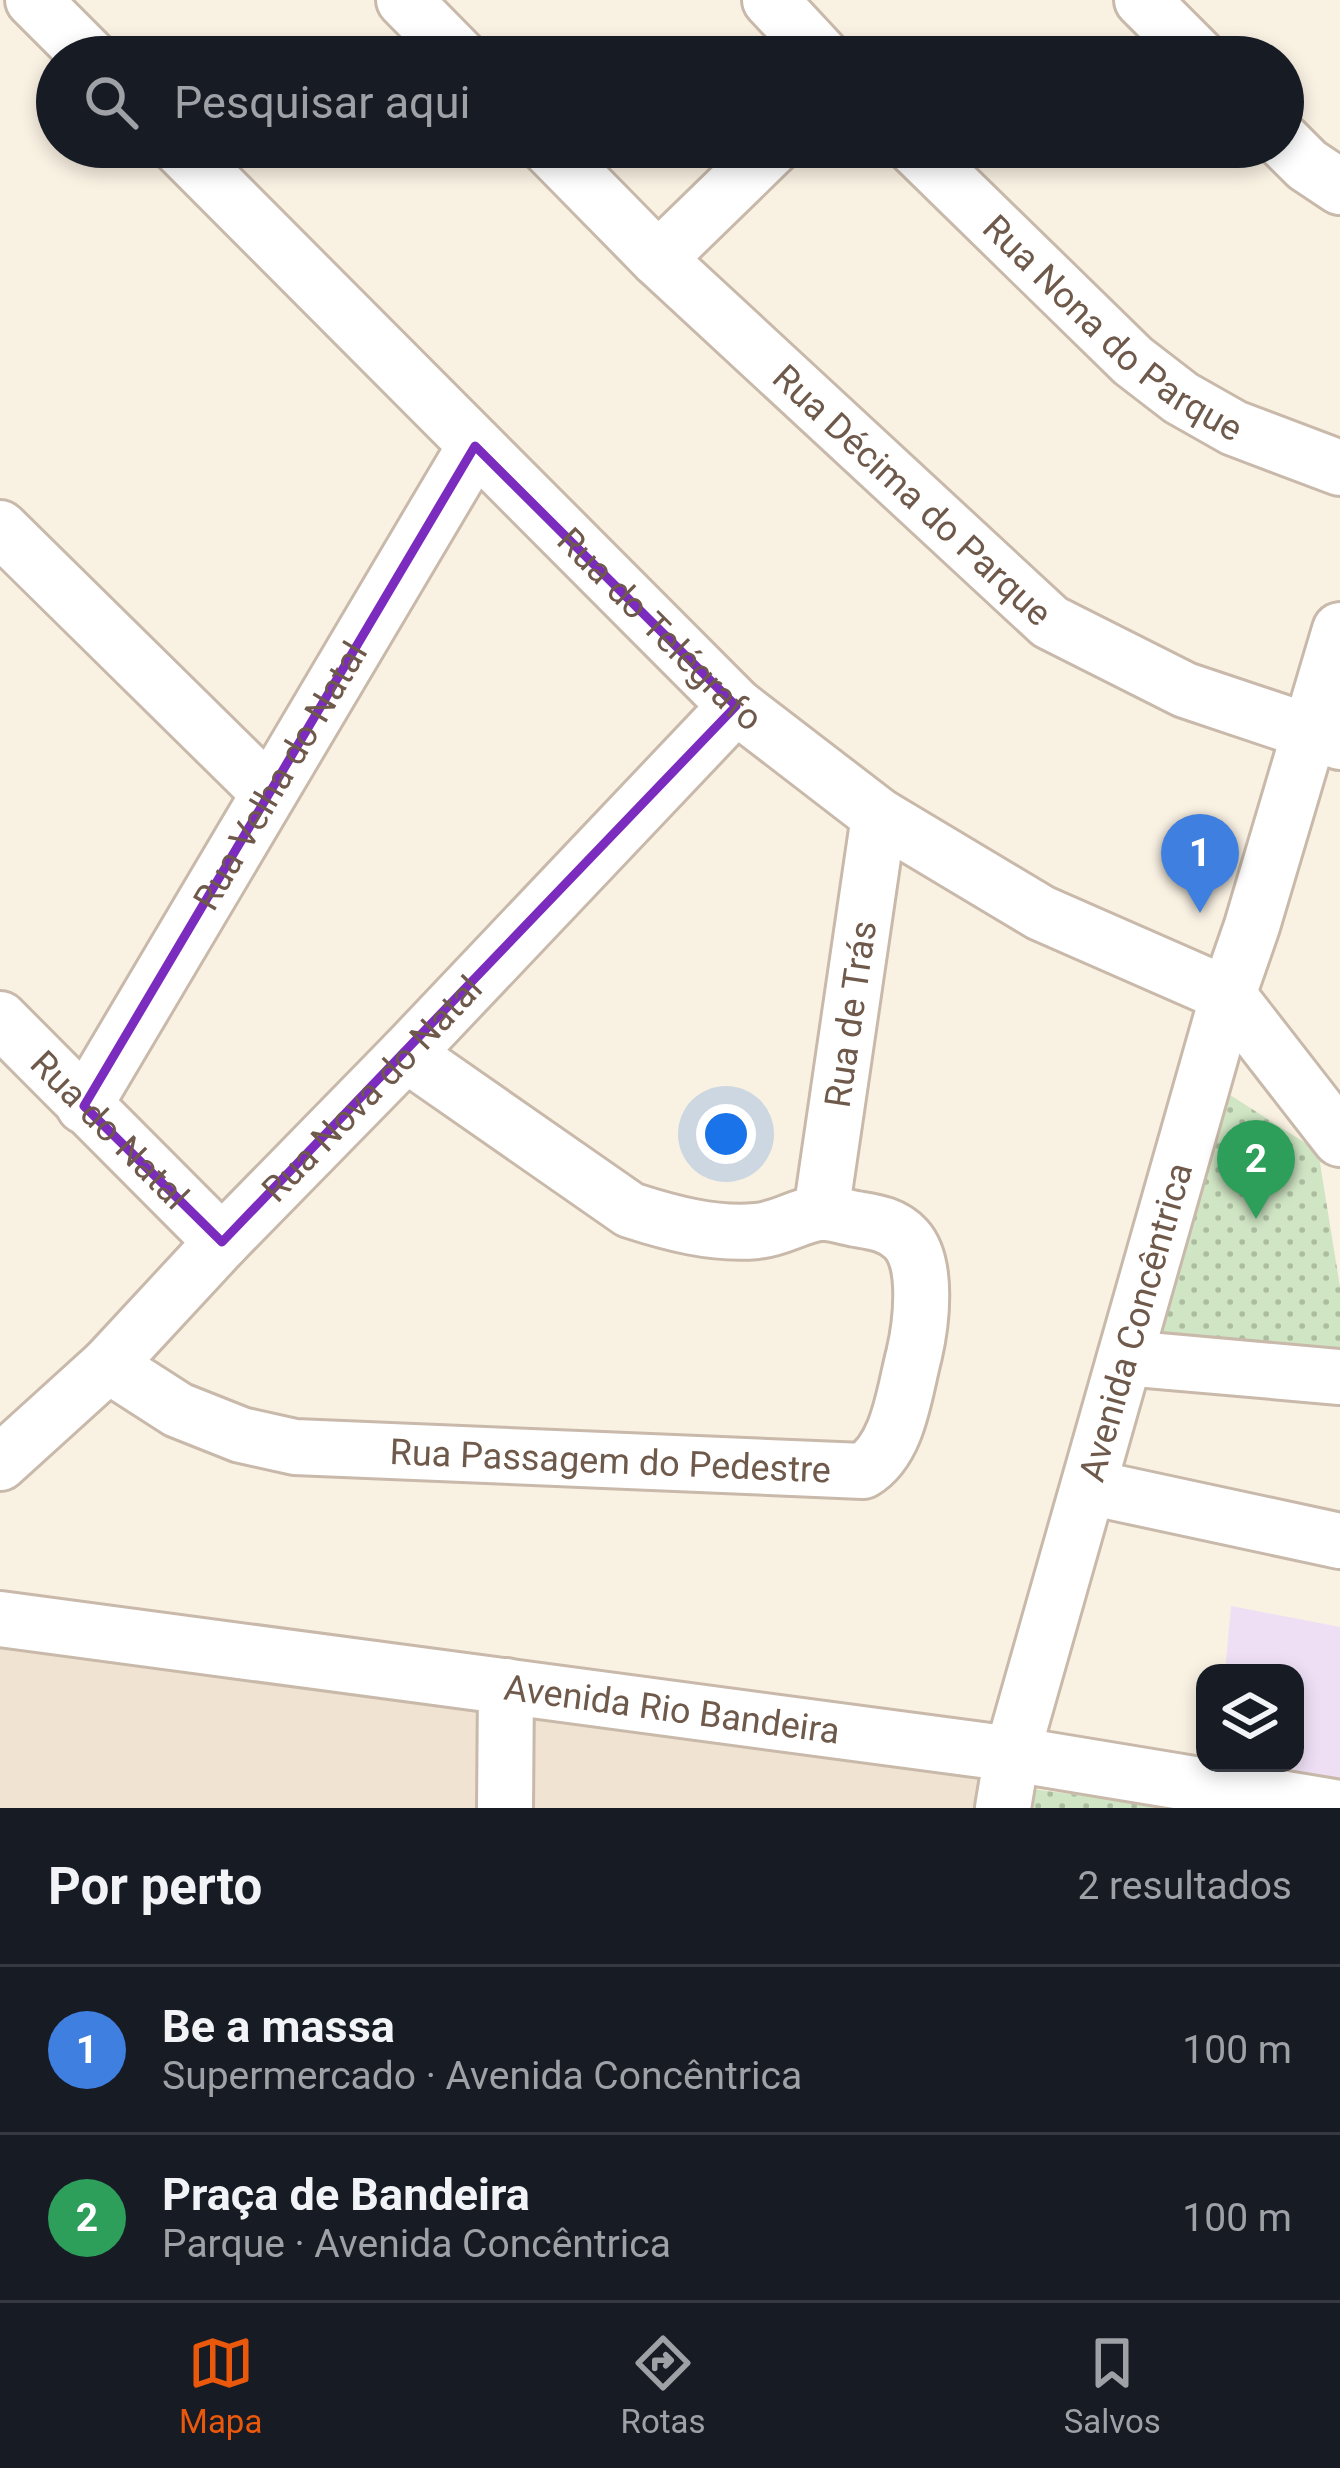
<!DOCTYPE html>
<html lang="pt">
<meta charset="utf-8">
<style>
:root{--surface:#171b24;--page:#242831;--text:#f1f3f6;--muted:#9ea1a6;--line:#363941;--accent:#ea580c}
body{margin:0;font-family:Roboto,sans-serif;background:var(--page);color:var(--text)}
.controls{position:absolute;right:36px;bottom:36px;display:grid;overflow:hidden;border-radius:24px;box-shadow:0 6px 18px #0003}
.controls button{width:108px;height:108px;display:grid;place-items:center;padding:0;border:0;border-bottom:3px solid var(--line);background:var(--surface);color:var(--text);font:60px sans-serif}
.you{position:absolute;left:726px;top:1134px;width:42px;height:42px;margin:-30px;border:9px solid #fff;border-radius:50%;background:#1a73e8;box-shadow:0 0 0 18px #1a73e833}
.badge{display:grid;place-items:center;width:78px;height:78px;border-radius:50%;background:var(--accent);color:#fff;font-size:39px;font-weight:700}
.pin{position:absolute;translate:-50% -99px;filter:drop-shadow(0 3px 6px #0008)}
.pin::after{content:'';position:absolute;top:63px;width:42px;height:36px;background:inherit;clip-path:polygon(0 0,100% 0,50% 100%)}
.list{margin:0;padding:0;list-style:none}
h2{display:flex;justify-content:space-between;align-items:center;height:156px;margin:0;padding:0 48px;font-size:51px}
h2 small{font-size:39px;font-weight:400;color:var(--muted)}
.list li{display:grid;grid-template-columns:78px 1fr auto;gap:36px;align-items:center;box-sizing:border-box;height:168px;padding:0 48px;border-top:3px solid var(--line)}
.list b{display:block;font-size:45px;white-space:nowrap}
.list p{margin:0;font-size:39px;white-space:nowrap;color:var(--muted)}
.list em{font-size:39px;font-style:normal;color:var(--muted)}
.icon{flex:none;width:66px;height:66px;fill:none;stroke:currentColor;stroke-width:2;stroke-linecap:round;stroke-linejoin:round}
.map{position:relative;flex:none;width:1340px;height:1808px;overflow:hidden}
.search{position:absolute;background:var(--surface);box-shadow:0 6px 18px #0003;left:36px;right:36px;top:36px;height:132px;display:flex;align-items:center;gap:30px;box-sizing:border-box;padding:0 42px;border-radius:66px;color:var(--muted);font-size:45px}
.sheet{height:492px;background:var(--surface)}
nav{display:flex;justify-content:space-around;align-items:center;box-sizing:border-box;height:168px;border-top:3px solid var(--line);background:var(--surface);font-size:33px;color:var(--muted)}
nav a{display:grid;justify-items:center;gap:6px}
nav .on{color:var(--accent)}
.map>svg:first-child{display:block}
.residential{fill:#f0e3d2}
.education{fill:#eedff5}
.park{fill:url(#park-dots)}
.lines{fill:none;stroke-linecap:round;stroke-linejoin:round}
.minor-casing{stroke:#c8b9aa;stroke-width:60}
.minor{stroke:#fff;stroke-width:54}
.marked{fill:none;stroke:#7b2cbf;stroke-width:9;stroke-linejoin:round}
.labels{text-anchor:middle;stroke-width:9;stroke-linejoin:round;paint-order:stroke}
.street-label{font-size:36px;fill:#6e594b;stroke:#fdf5e8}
</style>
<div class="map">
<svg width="1340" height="1808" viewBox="0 0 1340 1808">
<defs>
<pattern id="park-dots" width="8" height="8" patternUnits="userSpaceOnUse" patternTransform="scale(3)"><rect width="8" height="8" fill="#cfe5c3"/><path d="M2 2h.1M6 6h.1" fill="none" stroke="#acbda0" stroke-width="1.8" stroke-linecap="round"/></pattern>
</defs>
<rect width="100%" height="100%" fill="#f9f1e2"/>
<!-- residential -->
<g class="residential">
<polygon points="0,1629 491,1698 490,1808 0,1808"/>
<polygon points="524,1704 993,1767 987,1808 522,1808"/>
</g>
<!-- education -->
<polygon class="education" points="1231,1606 1340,1627 1340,1786 1216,1763 1295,1763 1295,1673 1225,1673"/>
<!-- park -->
<g class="park">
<polygon points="1219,1088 1318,1151 1340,1287 1340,1362 1147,1345"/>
<polygon points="1024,1788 1181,1808 1021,1808"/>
</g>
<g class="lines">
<defs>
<g id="minor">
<polyline points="33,0 90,57"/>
<polyline points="404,0 460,57"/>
<polyline points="770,0 823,57"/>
<polyline points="1142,0 1199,57"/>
<polyline points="1283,141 1307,165 1340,187"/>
<path id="s1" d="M179,147L736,706L879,816L1041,913L1228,995L1340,1139"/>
<path id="s2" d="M548,147L658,259L1050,622L1185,690L1340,742"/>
<path id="s3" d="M914,147L1133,361L1181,398L1234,428L1340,468"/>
<polyline points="658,259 773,147"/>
<polyline points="0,528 268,792"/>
<path id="s4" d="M0,1019L222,1242"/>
<path id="s5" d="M84,1106L475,446"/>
<path id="s6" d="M821,1213L879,816"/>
<polyline points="1125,1358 1340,1377"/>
<path id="s7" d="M108,1365L178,1410L241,1435L295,1447L863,1471C899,1449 904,1393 914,1355C921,1325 929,1264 906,1239C892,1224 874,1222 856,1219C845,1217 830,1212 819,1213C798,1216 779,1229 757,1231C714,1235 670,1223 630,1210L406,1054"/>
<path id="s8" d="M0,1463L108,1365L222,1242L406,1054L736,706"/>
<polyline points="1089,1487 1340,1541"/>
<path id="s9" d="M0,1619L1012,1754L1340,1808"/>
<polyline points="505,1808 506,1686"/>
<path id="s10" d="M1003,1808L1012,1754L1228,995L1252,926L1340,630"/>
</g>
</defs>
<!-- minor casing -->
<use href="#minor" class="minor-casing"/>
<!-- minor -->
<use href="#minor" class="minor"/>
</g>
<!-- marked area -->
<path class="marked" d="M475,446L736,706L222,1242L84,1106Z"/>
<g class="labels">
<!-- street labels -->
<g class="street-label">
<text dy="13" stroke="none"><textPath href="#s3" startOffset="270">Rua Nona do Parque</textPath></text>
<text dy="13" stroke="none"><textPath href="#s2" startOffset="504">Rua Décima do Parque</textPath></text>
<text dy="13" stroke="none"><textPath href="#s1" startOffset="681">Rua do Telégrafo</textPath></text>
<text dy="13" stroke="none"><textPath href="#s5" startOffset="384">Rua Velha do Natal</textPath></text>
<text dy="13" stroke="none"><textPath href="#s6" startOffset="201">Rua de Trás</textPath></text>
<text dy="13" stroke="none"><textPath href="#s8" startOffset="528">Rua Nova do Natal</textPath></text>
<text dy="13" stroke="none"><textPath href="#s4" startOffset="156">Rua do Natal</textPath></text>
<text dy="13" stroke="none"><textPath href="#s10" startOffset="504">Avenida Concêntrica</textPath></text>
<text dy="13" stroke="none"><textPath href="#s7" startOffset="522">Rua Passagem do Pedestre</textPath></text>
<text dy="13" stroke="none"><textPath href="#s9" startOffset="678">Avenida Rio Bandeira</textPath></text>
</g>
</g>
</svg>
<div class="controls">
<button><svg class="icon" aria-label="layers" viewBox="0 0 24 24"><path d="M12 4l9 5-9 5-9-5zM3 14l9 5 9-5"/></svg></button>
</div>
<div class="you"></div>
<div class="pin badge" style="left:1200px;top:913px;background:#3f7fe0">1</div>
<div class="pin badge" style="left:1256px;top:1219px;background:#2e9e5b">2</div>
<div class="search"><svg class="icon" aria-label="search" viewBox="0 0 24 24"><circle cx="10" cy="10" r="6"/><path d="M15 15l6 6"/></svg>Pesquisar aqui</div>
</div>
<section class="sheet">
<h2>Por perto<small>2 resultados</small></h2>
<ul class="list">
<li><span class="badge" style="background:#3f7fe0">1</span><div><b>Be a massa</b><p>Supermercado · Avenida Concêntrica</p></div><em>100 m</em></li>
<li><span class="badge" style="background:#2e9e5b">2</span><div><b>Praça de Bandeira</b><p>Parque · Avenida Concêntrica</p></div><em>100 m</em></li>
</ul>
</section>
<nav>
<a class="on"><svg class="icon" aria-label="map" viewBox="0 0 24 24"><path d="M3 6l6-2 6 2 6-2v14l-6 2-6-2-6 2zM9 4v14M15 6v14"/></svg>Mapa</a>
<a><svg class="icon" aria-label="directions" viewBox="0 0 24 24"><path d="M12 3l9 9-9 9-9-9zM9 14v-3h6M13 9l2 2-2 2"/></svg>Rotas</a>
<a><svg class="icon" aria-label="saved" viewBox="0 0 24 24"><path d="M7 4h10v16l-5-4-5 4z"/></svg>Salvos</a>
</nav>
